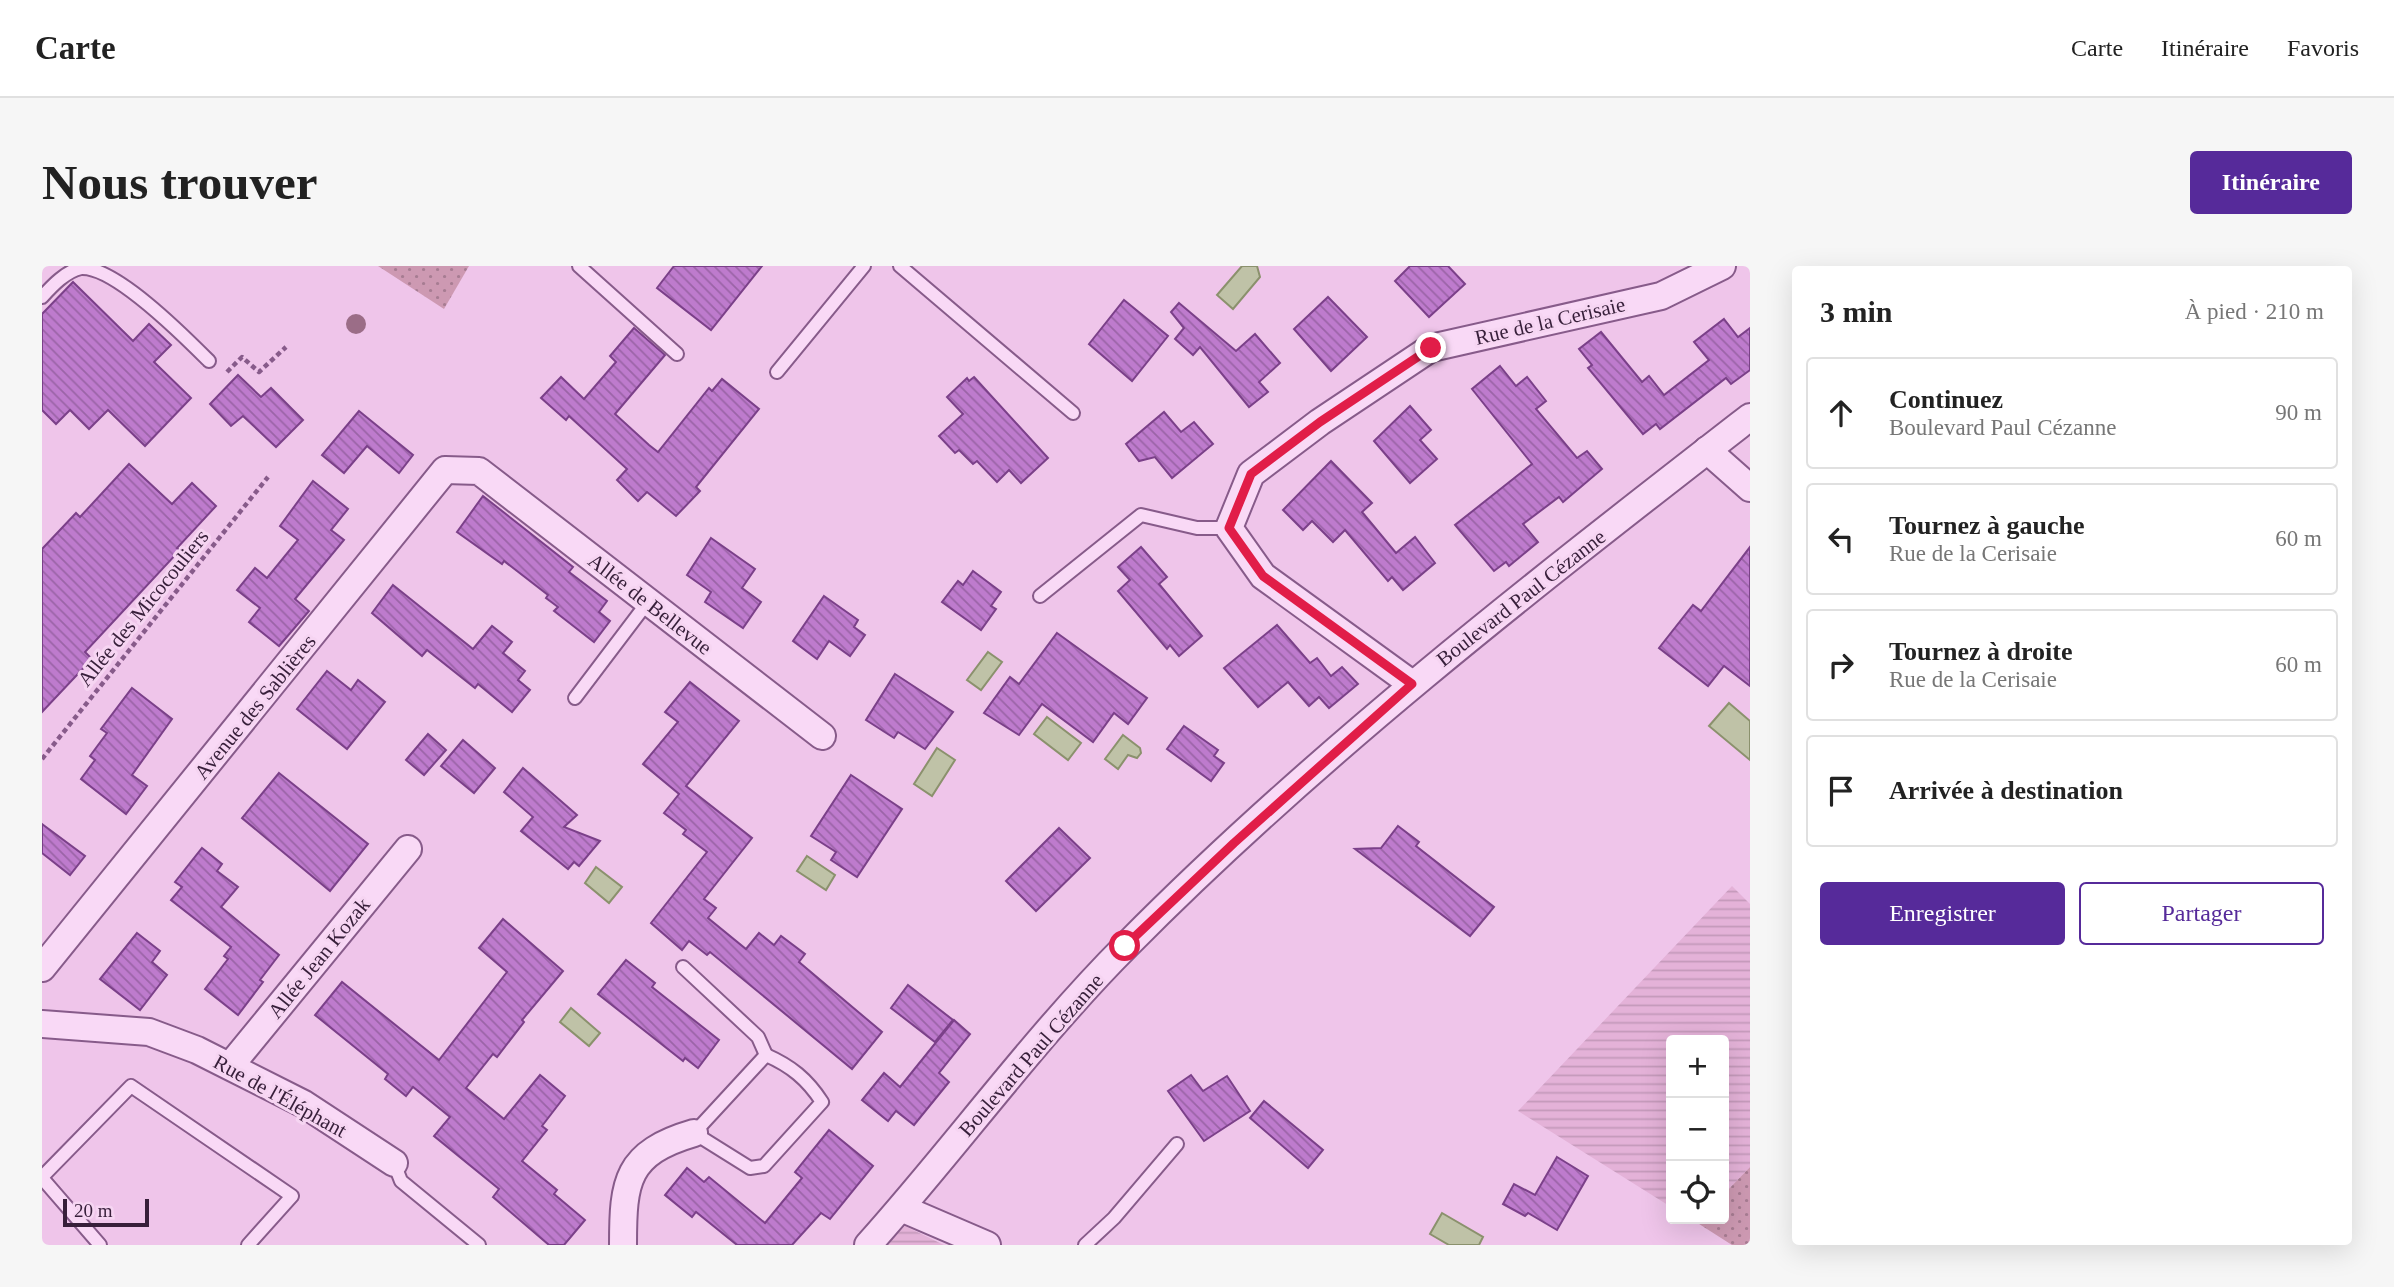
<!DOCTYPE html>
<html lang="fr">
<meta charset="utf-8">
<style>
:root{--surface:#fff;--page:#f6f6f6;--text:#222;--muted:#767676;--line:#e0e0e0;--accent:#562a9a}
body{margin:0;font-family:"Times New Roman",serif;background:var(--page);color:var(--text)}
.controls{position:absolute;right:21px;bottom:21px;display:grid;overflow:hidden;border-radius:7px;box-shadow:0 7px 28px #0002}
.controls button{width:63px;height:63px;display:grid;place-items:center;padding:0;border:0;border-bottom:2px solid var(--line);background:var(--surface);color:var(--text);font:35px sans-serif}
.scale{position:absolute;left:21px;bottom:18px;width:86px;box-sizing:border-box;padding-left:7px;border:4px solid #371f3a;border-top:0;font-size:19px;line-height:24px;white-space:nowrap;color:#371f3a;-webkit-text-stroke:5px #f6d5f2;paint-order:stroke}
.stop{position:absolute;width:21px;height:21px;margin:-16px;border:5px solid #e11d48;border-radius:50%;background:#fff}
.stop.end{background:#e11d48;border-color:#fff;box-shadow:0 2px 7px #0008}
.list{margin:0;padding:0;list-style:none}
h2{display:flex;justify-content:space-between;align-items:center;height:91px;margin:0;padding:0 28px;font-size:30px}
h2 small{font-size:23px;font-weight:400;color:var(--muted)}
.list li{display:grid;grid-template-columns:46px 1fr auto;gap:21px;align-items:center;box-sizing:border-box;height:112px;margin:0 14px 14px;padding:0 14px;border:2px solid var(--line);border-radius:7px}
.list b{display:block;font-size:26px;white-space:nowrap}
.list p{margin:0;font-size:23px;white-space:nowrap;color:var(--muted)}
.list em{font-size:23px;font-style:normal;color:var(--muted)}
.actions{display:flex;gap:14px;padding:21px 28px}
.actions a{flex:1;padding:16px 0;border:2px solid var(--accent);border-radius:7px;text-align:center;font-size:24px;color:var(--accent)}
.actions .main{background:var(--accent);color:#fff}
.icon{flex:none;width:38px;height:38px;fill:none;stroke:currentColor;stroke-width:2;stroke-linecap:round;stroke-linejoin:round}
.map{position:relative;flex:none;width:1708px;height:979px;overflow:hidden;border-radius:7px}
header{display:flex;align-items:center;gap:42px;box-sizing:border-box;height:98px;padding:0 35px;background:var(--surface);border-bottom:2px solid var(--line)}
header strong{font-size:33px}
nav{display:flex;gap:38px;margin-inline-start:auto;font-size:24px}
.intro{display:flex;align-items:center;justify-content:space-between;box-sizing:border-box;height:168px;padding:0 42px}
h1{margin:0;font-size:49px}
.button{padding:18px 32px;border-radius:7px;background:var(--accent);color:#fff;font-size:24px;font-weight:700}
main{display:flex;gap:42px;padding:0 42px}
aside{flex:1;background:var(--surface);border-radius:7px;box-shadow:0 7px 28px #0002}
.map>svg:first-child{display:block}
.farmland{fill:url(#farmland-rules)}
.grass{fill:url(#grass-dots)}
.water{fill:#bfc2a7;stroke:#8b916d;stroke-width:2}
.building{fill:url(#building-back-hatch);stroke:#7b4089;stroke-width:2}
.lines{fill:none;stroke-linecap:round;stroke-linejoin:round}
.lane-casing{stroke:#875b8a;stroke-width:16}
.street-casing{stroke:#875b8a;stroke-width:30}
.path{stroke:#875b8a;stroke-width:4.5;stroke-dasharray:5 3.5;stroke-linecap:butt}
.lane{stroke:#f9d9f6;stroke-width:12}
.street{stroke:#f9d9f6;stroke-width:26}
.tree{fill:#9b6d87}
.route{stroke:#e11d48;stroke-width:9}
.labels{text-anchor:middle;stroke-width:6;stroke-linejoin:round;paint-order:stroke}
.street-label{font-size:21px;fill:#371f3a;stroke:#f6d5f2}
</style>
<header>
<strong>Carte</strong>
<nav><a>Carte</a><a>Itinéraire</a><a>Favoris</a></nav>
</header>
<div class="intro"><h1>Nous trouver</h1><a class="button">Itinéraire</a></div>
<main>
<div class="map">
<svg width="1708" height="979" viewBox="0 0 1708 979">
<defs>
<pattern id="farmland-rules" width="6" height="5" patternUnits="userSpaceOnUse" patternTransform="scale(1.75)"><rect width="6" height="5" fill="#e4b2d8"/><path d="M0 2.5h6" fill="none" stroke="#c499ba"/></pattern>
<pattern id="grass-dots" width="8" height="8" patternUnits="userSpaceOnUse" patternTransform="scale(1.75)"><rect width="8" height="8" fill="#cd99b2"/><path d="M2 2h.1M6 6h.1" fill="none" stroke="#a77c92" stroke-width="1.8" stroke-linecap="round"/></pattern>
<pattern id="building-back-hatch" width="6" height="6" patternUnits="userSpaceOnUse" patternTransform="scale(1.75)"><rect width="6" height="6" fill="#be7bcd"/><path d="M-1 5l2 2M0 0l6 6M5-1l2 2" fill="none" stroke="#9b64a7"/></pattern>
</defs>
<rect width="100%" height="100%" fill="#efc5ea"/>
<!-- farmland -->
<g class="farmland">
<polygon points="1690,620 1708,638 1708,901 1682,928 1682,774 1629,774 1629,941 1476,845"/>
<polygon points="863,960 902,979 845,979"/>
</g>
<!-- grass -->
<g class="grass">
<polygon points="336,0 427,0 402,43"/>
<polygon points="1708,901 1708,979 1690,979 1654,956 1657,953 1682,953 1682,928"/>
</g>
<!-- water -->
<g class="water">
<polygon points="1200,0 1215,0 1218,11 1191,43 1175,29"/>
<polygon points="946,386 960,396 939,424 925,414"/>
<polygon points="1687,437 1708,455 1708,494 1667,460"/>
<polygon points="1005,451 1039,477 1026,494 992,468"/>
<polygon points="1081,469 1098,482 1099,487 1095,492 1086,489 1076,503 1063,493"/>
<polygon points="895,482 913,494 890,530 872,518"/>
<polygon points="765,590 793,609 784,624 755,605"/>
<polygon points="554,601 580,621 567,637 543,617"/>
<polygon points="529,742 558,767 547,780 518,756"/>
<polygon points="1400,947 1441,971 1437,979 1407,979 1388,968"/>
</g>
<!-- building -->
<g class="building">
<polygon points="632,0 720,0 669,64 615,22"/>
<polygon points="1368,0 1406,0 1423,18 1387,51 1353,15"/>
<polygon points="31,16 91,75 107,58 129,79 112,96 149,132 103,180 66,144 47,163 28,144 14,158 0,144 0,48"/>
<polygon points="1286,31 1325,71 1289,105 1252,63"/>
<polygon points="1082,34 1126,70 1090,115 1047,78"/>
<polygon points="1137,37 1194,85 1213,68 1238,97 1217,116 1226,126 1207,141 1158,81 1151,89 1133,73 1142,62 1129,46"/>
<polygon points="1682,53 1696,71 1708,62 1708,104 1689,118 1684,112 1618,163 1614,158 1601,168 1546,102 1550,99 1537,83 1559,66 1600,116 1607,110 1622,129 1667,94 1652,76"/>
<polygon points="592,62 623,89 573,148 607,179 616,186 667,122 670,125 680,113 717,143 654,221 658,225 634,250 605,226 596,235 575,214 585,203 527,150 524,154 499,132 519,111 542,133 574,96 568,90"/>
<polygon points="1458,100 1474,120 1485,111 1504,135 1494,143 1535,192 1545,185 1560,203 1521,236 1517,231 1481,258 1496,276 1467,300 1464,296 1452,305 1413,259 1490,198 1430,123"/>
<polygon points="196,109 219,131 229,122 261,154 234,181 201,150 189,160 168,138"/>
<polygon points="932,111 1006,192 979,217 967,204 955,216 935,195 931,198 917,184 913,187 897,170 921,148 905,131 925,112 927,115"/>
<polygon points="1368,140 1389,164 1378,174 1395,193 1368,217 1332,175"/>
<polygon points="317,145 371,189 357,207 325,180 302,207 280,189"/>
<polygon points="1122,146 1139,166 1152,156 1171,178 1130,212 1113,191 1097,195 1084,178"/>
<polygon points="1289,195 1330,237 1320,246 1354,287 1373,271 1393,297 1361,324 1350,311 1346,315 1303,264 1291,276 1270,255 1261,264 1241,244"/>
<polygon points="87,198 130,238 150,217 174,240 135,282 138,284 43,386 50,393 0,446 0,283 34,247 38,251"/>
<polygon points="271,215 306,243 289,264 302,274 253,333 267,345 237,380 207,356 218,342 195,324 213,302 225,312 256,274 238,260"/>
<polygon points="441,230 531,301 527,306 565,335 557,346 568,355 552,376 512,345 516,341 504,332 506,329 462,295 460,298 415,266"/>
<polygon points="669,272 713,303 700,322 719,336 701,362 663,336 669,326 645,309"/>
<polygon points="1099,281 1125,311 1117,318 1160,370 1137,390 1128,379 1125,383 1076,325 1088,314 1076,301"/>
<polygon points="1708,281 1708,420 1682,400 1666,420 1617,382 1651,339 1659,345"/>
<polygon points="931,305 959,326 949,340 954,343 939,364 900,336 916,315 921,319"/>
<polygon points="351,319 431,383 450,360 470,376 461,387 483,405 476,414 488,424 470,446 436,418 433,422 385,384 380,390 330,347"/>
<polygon points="782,330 816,354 812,361 823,369 808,390 787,375 775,393 751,375"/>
<polygon points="1235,359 1268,397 1275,392 1289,410 1300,401 1316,418 1287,442 1277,431 1267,440 1246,416 1216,441 1182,402"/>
<polygon points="1015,367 1105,432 1086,458 1072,447 1051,476 1000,438 977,469 942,447 968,411 977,418"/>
<polygon points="285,405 309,424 316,414 343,436 305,483 255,443"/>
<polygon points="853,408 911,446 883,483 856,466 852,472 824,454"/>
<polygon points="648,416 697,455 644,520 710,572 662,633 674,642 666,652 704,683 717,667 732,679 739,670 763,688 757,696 840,766 810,803 668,686 665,689 647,675 640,684 609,657 665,586 641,568 644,564 622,547 637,528 601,498 636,456 623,446"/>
<polygon points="90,422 130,453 90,509 105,520 84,548 39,513 53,494 48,490 65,467 59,463"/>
<polygon points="1142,460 1176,484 1172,490 1182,497 1169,515 1125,483"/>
<polygon points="386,468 404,484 382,509 364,494"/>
<polygon points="421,474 453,502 432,527 399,500"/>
<polygon points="481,502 535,549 522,561 558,575 537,600 532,596 526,603 479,565 491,551 462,526"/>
<polygon points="237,507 326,578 288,625 200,552"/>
<polygon points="809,509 860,543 815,611 789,594 794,586 769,570"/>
<polygon points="0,558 43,590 28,609 0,587"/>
<polygon points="1356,560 1377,576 1374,580 1452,641 1428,670 1313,583 1339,582"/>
<polygon points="1017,562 1048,592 994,645 964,615"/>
<polygon points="160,582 180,598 175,605 196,621 179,641 237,689 218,714 221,716 196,749 163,723 186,693 182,690 189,681 129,634 140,621 133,616"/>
<polygon points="461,653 521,705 480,754 482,756 455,791 451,788 424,822 462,853 498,809 523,830 500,860 505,864 480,895 515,924 512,928 543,954 522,979 507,979 466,944 451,931 457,923 392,870 408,851 371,821 364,830 343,813 346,808 273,749 300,716 397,794 465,706 437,682"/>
<polygon points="95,667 118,685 110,696 125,709 98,744 58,713"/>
<polygon points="584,694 613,717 610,721 677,774 656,802 643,792 641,795 556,728"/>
<polygon points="866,719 911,754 893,776 849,742"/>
<polygon points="912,754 928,768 897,807 907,816 872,859 854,845 846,855 820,834 842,807 858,821"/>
<polygon points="1149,809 1161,825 1185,810 1208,845 1162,875 1126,825"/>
<polygon points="1222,835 1281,884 1266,902 1208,852"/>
<polygon points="787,864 831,900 788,953 779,947 750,979 695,979 654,946 650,951 623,929 645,902 662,916 667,911 723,957 760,912 753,906"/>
<polygon points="1515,891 1546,910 1515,964 1486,947 1483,950 1461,938 1472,918 1493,929"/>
</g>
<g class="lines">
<defs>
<g id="lane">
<polyline points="537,0 635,88"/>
<polyline points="858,0 1031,147"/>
<path d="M0,31C10,20 24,5 39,2C73,0 144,72 167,95"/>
<polyline points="735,106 822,0"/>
<polyline points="998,330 1099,249 1155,262 1187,262"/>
<polyline points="533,432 605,337"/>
<polyline points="641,701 716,771 724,789"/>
<path d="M724,789C749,800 765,813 780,836L722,900L708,902L652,867Z"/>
<polyline points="352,897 359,915 437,979"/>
<polyline points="0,911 89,820 250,930 206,979"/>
<polyline points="0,912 58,979"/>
<polyline points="1043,979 1072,952 1135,878"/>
</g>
<g id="street">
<polyline points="1665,184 1708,222"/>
<polyline points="1370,418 1221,310 1187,262 1209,208 1278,156 1389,82 1619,30 1680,0"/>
<polyline points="0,702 403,204 437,205 780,470"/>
<polyline points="0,758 107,766 155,784 262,838 352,897"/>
<polyline points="188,800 366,583"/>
<polyline points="859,942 945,979"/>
<path d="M581,979C581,915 584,887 652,867"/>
<path d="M826,979C914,881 992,772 1085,679C1277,485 1493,318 1708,151"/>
</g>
</defs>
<!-- lane casing -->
<use href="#lane" class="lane-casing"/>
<!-- street casing -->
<use href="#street" class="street-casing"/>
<!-- path -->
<g class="path">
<polyline points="185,106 200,91 217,106 244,81"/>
<polyline points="0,493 226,211"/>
</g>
<!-- lane -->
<use href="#lane" class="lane"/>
<!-- street -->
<use href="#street" class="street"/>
</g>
<!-- trees -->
<circle class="tree" cx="314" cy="58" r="10"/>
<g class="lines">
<!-- route -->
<polyline class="route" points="1083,680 1192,577 1370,418 1221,310 1187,262 1209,208 1278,156 1389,82"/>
</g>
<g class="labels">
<!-- street labels -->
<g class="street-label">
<text transform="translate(1508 55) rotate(-13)" y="7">Rue de la Cerisaie</text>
<text transform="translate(1479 332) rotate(-38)" y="7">Boulevard Paul Cézanne</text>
<text transform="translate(608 338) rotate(38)" y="7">Allée de Bellevue</text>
<text transform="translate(101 342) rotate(-51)" y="7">Allée des Micocouliers</text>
<text transform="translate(213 441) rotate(-51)" y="7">Avenue des Sablières</text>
<text transform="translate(277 692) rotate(-51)" y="7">Allée Jean Kozak</text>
<text transform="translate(989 789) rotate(-49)" y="7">Boulevard Paul Cézanne</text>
<text transform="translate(238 830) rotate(29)" y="7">Rue de l'Éléphant</text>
</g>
</g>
</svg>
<div class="controls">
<button>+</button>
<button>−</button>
<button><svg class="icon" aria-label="locate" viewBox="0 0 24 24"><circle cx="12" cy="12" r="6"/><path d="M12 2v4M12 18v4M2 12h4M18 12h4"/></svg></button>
</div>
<div class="scale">20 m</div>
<div class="stop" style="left:1083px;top:680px"></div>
<div class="stop end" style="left:1389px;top:82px"></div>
</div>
<aside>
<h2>3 min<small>À pied · 210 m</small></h2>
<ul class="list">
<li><svg class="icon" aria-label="ahead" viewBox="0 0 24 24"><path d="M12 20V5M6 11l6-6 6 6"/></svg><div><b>Continuez</b><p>Boulevard Paul Cézanne</p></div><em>90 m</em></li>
<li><svg class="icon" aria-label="left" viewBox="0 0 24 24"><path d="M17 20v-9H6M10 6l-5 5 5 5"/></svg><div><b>Tournez à gauche</b><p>Rue de la Cerisaie</p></div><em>60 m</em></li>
<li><svg class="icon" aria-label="right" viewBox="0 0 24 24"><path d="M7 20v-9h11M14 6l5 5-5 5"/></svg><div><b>Tournez à droite</b><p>Rue de la Cerisaie</p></div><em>60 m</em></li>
<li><svg class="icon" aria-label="arrive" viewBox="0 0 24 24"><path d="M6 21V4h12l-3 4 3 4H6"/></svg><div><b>Arrivée à destination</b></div></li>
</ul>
<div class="actions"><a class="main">Enregistrer</a><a>Partager</a></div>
</aside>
</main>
